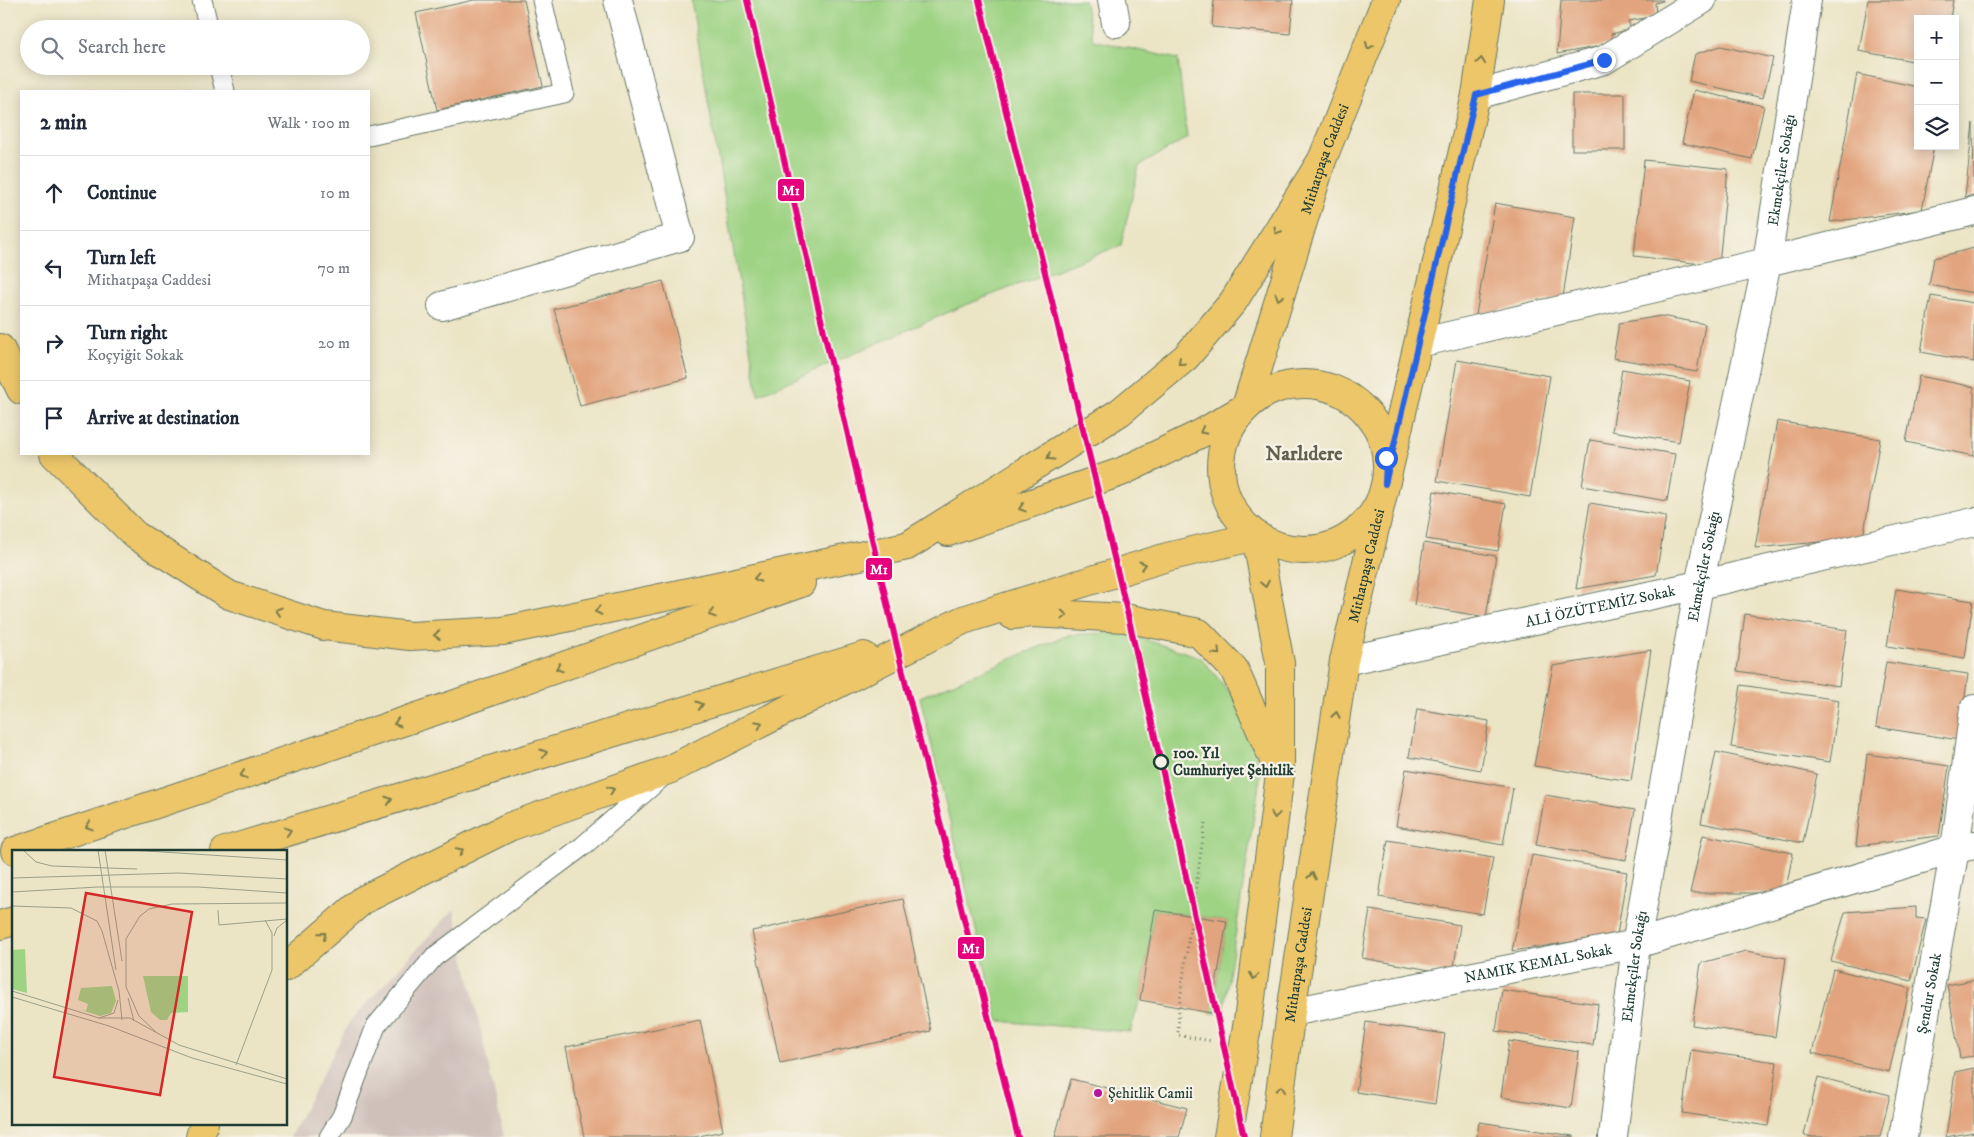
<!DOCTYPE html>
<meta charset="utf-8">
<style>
:root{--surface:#fff;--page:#f6f6f7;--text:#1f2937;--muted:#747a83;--line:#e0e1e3}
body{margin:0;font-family:"IM FELL DW Pica",serif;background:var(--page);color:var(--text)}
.controls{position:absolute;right:15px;top:15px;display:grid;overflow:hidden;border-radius:0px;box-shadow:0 2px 12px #0003}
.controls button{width:45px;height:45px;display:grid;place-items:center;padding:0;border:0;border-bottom:1px solid var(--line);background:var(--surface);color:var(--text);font:25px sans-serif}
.stop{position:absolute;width:15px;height:15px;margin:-11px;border:4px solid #2563eb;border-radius:50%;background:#fff}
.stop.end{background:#2563eb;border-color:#fff;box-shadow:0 1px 5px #0008}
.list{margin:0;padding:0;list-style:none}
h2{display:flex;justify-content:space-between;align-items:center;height:65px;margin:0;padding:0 20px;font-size:21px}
h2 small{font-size:16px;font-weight:400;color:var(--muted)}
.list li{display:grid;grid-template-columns:32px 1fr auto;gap:15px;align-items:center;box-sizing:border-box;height:75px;padding:0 20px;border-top:1px solid var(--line)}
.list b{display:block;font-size:19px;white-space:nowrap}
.list p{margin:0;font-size:16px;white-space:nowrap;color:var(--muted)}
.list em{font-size:16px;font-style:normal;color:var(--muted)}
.icon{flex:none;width:28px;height:28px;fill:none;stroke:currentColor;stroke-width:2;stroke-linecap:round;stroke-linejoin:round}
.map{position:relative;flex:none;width:1974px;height:1137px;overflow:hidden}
.search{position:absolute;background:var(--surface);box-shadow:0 2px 12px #0003;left:20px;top:20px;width:350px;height:55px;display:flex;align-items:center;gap:12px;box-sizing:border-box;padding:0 18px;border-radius:28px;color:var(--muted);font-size:19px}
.panel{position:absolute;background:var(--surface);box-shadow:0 2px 12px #0003;left:20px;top:90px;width:350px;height:365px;border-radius:0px}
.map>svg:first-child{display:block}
.industrial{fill:#cfc0ba}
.green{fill:#9ed384;stroke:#5e885c}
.building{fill:#e2a47e}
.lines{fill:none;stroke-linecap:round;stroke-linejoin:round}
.service-casing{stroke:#667767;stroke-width:21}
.minor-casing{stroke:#667767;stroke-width:30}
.primary-casing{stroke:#667767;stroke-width:30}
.motorway-casing{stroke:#667767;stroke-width:30}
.path{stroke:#667767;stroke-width:3;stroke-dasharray:1 4;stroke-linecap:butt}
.service{stroke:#fff;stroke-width:19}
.minor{stroke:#fff;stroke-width:28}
.primary{stroke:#ecc669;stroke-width:28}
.motorway{stroke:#ecc669;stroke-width:28}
.metro-1-casing{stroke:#f7f3e8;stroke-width:10}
.metro-1{stroke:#e5007d;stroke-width:6}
.oneway{stroke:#7b7b4c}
.route{stroke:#2563eb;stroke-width:6}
.stop-dot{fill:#f7f3e8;stroke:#1f3d34;stroke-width:2.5}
.poi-dot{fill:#b5179e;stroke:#f7f3e8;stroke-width:2}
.labels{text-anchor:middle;stroke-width:4.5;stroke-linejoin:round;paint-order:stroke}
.street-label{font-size:15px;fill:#1f3d34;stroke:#f7f3e8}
.stop-label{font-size:15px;font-weight:bold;fill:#1f3d34;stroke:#f7f3e8;text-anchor:start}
.poi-label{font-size:15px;fill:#1f3d34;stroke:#f7f3e8;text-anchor:start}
.district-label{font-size:20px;font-weight:bold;fill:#63614e;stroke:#f7f3e8}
.inset-road{fill:none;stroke:#99a18b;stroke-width:1}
.view{fill:#d62828;fill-opacity:0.15;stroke:#d62828;stroke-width:2.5}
.inset-edge{fill:none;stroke:#1f3d34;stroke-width:2.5}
.line-badge{stroke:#f7f3e8;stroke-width:2}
.badge-label{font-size:14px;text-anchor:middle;font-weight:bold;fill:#fff}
</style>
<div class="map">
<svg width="1974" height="1137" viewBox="0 0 1974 1137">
<rect width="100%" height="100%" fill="#f7f3e8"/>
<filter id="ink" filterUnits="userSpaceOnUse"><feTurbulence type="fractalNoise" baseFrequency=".02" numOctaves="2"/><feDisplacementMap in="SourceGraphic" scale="10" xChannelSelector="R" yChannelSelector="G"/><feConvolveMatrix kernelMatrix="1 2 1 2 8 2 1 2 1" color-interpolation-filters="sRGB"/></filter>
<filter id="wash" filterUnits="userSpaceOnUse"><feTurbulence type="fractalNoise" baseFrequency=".0096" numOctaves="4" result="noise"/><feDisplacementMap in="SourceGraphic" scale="20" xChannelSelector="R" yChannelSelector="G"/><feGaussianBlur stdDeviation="1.12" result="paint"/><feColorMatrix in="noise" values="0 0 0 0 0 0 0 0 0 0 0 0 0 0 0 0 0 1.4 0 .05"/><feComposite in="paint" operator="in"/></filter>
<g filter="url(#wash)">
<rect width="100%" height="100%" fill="#ebe4c5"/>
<!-- industrial -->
<polygon class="industrial" points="454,909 504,1137 290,1137 350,1021"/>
<!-- green -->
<g class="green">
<polygon points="691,0 1084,0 1093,40 1178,59 1187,138 1139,166 1121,245 963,306 758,395"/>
<polygon points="1121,632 1200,657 1241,706 1261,772 1223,1013 1211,1013 1227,921 1155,910 1140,1000 1130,1032 998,1021 920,697 1068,635"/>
</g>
<g id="blocks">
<!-- building -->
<g class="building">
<polygon points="474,0 524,0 543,86 437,110 416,13"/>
<polygon points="1214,0 1293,0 1290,34 1212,27"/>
<polygon points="1561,0 1663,0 1663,1 1655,3 1656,16 1628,21 1631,29 1611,34 1613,44 1557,54"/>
<polygon points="1868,0 1953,0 1950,19 1918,19 1918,62 1859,51"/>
<polygon points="1721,46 1773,58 1763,98 1689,81 1695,54"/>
<polygon points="1857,74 1918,87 1918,146 1934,146 1922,210 1830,222"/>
<polygon points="1694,90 1764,106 1752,159 1682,143"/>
<rect x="1572" y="94" width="53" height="56"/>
<polygon points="1973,123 1974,195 1965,197"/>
<polygon points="1644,160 1728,169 1719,266 1634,256"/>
<polygon points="1495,203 1575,217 1563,297 1476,315"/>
<polygon points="1974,248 1974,293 1929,285 1934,258"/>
<polygon points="663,281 688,378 580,406 554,309"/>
<polygon points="1931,296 1974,303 1974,362 1921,352"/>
<polygon points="1661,316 1705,324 1697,372 1613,358 1619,323"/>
<polygon points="1457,360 1550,376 1530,497 1437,481"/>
<polygon points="1622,369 1690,381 1679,442 1612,431"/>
<polygon points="1919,376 1974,387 1974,456 1906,442"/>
<polygon points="1777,421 1880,439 1863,538 1755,548"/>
<polygon points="1590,440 1675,454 1667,501 1582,486"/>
<polygon points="1434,491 1506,504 1498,551 1426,539"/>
<polygon points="1590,503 1666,516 1656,575 1576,589"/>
<polygon points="1424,543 1496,556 1486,617 1414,605"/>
<polygon points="1896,589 1973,601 1965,658 1887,646"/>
<polygon points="1745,614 1847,630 1839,686 1737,671"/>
<polygon points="1651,650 1631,781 1534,766 1553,666"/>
<polygon points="1886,662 1968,674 1959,740 1876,727"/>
<polygon points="1741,685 1839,700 1830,762 1731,747"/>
<polygon points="1417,709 1489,721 1481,770 1409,757"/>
<polygon points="1716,752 1817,774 1803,843 1701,823"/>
<polygon points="1867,754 1949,766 1939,836 1856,846"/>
<polygon points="1406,769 1513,788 1503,845 1396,826"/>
<polygon points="1545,795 1635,810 1626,860 1536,845"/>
<polygon points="1703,835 1793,853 1785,893 1690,893"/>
<polygon points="1388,840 1493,858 1483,914 1379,897"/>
<polygon points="1532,855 1627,872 1617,935 1512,951"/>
<polygon points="903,899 931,1031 780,1063 752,931"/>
<polygon points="1916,907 1916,918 1926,919 1911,981 1831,961 1845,912"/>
<polygon points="1155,910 1227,921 1211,1013 1140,1000"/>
<polygon points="1370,910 1460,925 1453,974 1362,958"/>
<polygon points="1746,951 1786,958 1775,1037 1692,1025 1701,963"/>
<polygon points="1833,969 1910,988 1889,1072 1812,1053"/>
<polygon points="1974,980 1974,1056 1960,1058 1947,985"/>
<polygon points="1502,990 1598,1004 1593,1045 1496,1031"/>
<polygon points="700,1020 723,1131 694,1137 584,1137 566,1047"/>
<polygon points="1366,1022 1445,1034 1435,1104 1356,1092"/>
<polygon points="1509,1041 1579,1052 1571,1108 1501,1097"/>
<polygon points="1691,1050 1777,1062 1768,1126 1682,1113"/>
<polygon points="1974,1068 1974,1132 1946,1137 1955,1072"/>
<polygon points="1818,1077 1890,1095 1880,1137 1812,1137 1804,1135"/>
<polygon points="1071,1079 1187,1108 1179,1137 1055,1137"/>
<polygon points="1479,1122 1574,1136 1574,1137 1477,1137"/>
</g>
</g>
</g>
<g filter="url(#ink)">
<use href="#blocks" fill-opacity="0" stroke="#667767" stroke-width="1"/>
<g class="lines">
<defs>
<g id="service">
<polyline points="202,0 209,29"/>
<polyline points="219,66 225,91"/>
<polyline points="369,136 564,93 542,0"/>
<polyline points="329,1137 342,1116 376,1026 434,957 583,846 662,777"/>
</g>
<g id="minor">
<polyline points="1112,0 1116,23"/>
<polyline points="1476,95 1604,60 1702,0"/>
<polyline points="442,306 680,237 618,0"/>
<polyline points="1419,343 1767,262 1974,211"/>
<path id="s1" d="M1344,661L1699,585L1974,522"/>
<path id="s2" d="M1291,1012L1636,944L1955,849L1974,845"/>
<path id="s3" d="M1613,1137L1636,944L1699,585L1767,262L1807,0"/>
<path id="s4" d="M1903,1137L1955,849L1974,709"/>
</g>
<g id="primary">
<circle cx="1304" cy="467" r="83"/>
<path id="s5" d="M1246,407L1322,160L1386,0"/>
<polyline points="1228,1137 1248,1021 1280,774 1280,663 1256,536"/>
<path id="s6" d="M1274,1137L1291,1012L1344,661L1476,95L1490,0"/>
</g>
<g id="motorway">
<polyline points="0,348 21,390"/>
<polyline points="54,454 135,535 229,595 324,626 410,636 503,631 907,546 1120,412 1186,357 1233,302 1322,160"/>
<polyline points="948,532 1121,472 1202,433 1246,407"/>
<polyline points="1012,615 1032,613 1125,618 1199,633 1234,669 1280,774"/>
<polyline points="15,851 444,708 801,583"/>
<polyline points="225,851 864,656"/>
<polyline points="0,925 14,921"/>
<polyline points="286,967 363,900 509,827 671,769 963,620 1167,557 1256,536"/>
<polyline points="200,1137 204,1123"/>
</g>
</defs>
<!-- service casing -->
<use href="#service" class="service-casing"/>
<!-- minor casing -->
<use href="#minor" class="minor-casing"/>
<!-- primary casing -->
<use href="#primary" class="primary-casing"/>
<!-- motorway casing -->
<use href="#motorway" class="motorway-casing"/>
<!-- path -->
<polyline class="path" points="1205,823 1179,1007 1178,1035 1211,1041"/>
<!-- service -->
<use href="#service" class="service"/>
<!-- minor -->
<use href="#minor" class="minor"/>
<!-- primary -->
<use href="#primary" class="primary"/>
<!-- motorway -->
<use href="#motorway" class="motorway"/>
<defs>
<g id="metro-1">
<polyline points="747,0 905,681 1018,1137"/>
<polyline points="979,0 1127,611 1244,1137"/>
</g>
</defs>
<!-- metro-1 casing -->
<use href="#metro-1" class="metro-1-casing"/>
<!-- metro-1 -->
<use href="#metro-1" class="metro-1"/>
</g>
<!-- one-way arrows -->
<defs><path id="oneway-chevron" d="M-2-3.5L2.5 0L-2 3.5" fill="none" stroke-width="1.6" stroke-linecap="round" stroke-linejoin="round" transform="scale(1.25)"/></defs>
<g class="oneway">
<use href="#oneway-chevron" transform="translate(1369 46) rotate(112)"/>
<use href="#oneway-chevron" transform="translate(1481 61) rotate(-82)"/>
<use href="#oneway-chevron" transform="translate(1277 231) rotate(122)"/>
<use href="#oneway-chevron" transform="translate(1279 297) rotate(107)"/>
<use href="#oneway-chevron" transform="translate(1181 362) rotate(139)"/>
<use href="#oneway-chevron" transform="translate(1203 431) rotate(152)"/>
<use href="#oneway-chevron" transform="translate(1050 457) rotate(148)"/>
<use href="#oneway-chevron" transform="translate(1022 508) rotate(162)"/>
<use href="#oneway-chevron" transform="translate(1143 565) rotate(-17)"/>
<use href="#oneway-chevron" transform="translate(757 578) rotate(168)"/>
<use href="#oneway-chevron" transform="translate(1265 584) rotate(79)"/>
<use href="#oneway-chevron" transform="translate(278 611) rotate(-162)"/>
<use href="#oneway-chevron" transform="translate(598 611) rotate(168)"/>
<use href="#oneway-chevron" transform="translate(712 614) rotate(161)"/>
<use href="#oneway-chevron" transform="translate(1064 615) rotate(3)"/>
<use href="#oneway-chevron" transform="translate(437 635) rotate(177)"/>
<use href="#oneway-chevron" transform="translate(1217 652) rotate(46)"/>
<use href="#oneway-chevron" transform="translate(559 668) rotate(161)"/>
<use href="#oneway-chevron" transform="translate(700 705) rotate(-17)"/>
<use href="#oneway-chevron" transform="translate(1336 715) rotate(-81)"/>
<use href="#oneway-chevron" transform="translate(397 723) rotate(162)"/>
<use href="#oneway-chevron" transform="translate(759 724) rotate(-27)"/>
<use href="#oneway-chevron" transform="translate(544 753) rotate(-17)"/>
<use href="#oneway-chevron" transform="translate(243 775) rotate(162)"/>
<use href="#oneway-chevron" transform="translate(611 790) rotate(-20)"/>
<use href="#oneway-chevron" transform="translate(389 800) rotate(-17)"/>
<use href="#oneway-chevron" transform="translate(1275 815) rotate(98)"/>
<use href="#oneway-chevron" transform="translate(89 826) rotate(162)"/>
<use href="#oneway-chevron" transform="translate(288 831) rotate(-17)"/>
<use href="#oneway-chevron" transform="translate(460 851) rotate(-27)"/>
<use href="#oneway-chevron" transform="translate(1312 876) rotate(-81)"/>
<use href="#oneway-chevron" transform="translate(323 935) rotate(-41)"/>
<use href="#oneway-chevron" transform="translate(1254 976) rotate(98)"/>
<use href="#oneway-chevron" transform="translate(1281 1089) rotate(-82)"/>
</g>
</g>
<g class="lines" filter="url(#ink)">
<!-- route -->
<polyline class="route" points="1386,458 1385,484 1476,95 1604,60"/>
</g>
<!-- markers -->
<circle class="stop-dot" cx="1161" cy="762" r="7"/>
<circle class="poi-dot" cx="1098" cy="1093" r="5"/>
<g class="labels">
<!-- street labels -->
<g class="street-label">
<text dy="5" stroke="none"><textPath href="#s5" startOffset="260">Mithatpaşa Caddesi</textPath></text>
<text dy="5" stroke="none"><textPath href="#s3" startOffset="982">Ekmekçiler Sokağı</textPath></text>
<text dy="5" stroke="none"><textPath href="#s6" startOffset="579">Mithatpaşa Caddesi</textPath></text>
<text dy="5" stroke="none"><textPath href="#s3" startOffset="578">Ekmekçiler Sokağı</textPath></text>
<text dy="5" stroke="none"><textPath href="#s1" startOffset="262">ALİ ÖZÜTEMİZ Sokak</textPath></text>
<text dy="5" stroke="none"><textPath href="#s2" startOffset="252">NAMIK KEMAL Sokak</textPath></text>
<text dy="5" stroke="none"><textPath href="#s6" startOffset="174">Mithatpaşa Caddesi</textPath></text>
<text dy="5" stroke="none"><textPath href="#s3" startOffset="172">Ekmekçiler Sokağı</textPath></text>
<text dy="5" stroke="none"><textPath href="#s4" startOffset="146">Şendur Sokak</textPath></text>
</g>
<!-- stop labels -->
<g class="stop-label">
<text x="1173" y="758">100. Yıl<tspan x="1173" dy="17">Cumhuriyet Şehitlik</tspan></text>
</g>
<!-- poi labels -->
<g class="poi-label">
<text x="1108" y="1098">Şehitlik Camii</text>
</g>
<!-- district labels -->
<g class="district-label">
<text x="1304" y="460">Narlıdere</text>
</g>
</g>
<!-- overview -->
<g transform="translate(12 850)">
<rect width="275" height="275" fill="#ebe4c5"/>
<path d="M13,99L15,143L0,139V100ZM131,126H176V162L159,163L155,170H148L139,162ZM100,136L104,151L99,163L88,166L66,159L74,161L76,154L66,150L69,138Z" fill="#9ed384"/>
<path class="inset-road" d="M11,0L24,12L40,16L125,19M86,0L104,120M93,0L110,111M119,0L275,10M0,28L166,23L275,29M0,42L86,37H186L275,43M0,56L59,58L85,71L90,81L107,141L110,170M206,60L207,75L275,69M262,86L265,78L275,70M0,141L87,168H118L167,195L275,229M0,147L97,176L180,208L275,234M116,148L122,171M87,168L102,163L106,150M144,182L127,166L114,137V89L128,66L137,59L160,54L275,53M224,215L260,120V83L253,70"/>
<path class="view" d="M74,43L180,62L148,245L42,227Z"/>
<rect width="275" height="275" class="inset-edge"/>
</g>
<g class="line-badge">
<rect x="777" y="178" width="28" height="24" rx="5" fill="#e5007d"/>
<rect x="865" y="557" width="28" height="24" rx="5" fill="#e5007d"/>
<rect x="957" y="936" width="28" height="24" rx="5" fill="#e5007d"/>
</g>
<g class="badge-label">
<text x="791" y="195">M1</text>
<text x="879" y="574">M1</text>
<text x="971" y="953">M1</text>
</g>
</svg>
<div class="controls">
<button>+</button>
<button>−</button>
<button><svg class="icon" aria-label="layers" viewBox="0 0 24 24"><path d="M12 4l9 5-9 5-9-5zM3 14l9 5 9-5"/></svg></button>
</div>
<div class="stop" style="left:1386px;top:458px"></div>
<div class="stop end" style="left:1604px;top:60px"></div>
<div class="search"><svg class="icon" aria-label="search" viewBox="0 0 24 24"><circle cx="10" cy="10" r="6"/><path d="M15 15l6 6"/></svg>Search here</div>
<section class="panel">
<h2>2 min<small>Walk · 100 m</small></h2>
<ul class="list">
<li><svg class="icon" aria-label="ahead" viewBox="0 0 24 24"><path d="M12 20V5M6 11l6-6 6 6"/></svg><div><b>Continue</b></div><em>10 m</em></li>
<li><svg class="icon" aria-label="left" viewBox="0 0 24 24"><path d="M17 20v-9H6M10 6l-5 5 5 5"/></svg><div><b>Turn left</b><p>Mithatpaşa Caddesi</p></div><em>70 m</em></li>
<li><svg class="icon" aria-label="right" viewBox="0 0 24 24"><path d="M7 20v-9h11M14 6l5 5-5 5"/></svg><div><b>Turn right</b><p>Koçyiğit Sokak</p></div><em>20 m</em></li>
<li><svg class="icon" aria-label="arrive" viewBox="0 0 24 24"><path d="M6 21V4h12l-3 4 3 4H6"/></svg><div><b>Arrive at destination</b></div></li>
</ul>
</section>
</div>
